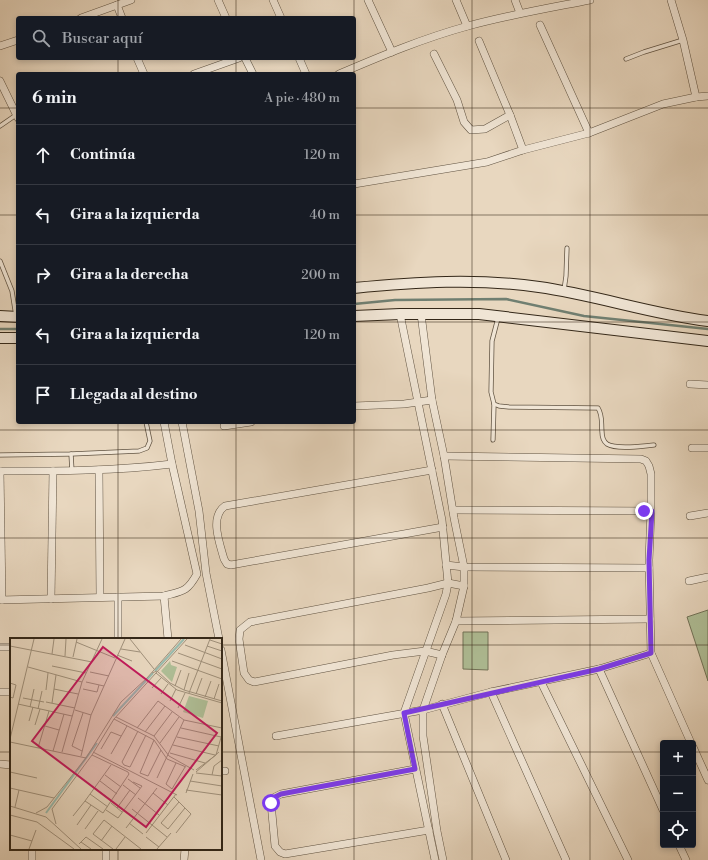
<!DOCTYPE html>
<html lang="es">
<meta charset="utf-8">
<style>
:root{--surface:#171b24;--page:#242831;--text:#f1f3f6;--muted:#9ea1a6;--line:#363941}
body{margin:0;font-family:"Libre Bodoni",serif;background:var(--page);color:var(--text)}
.controls{position:absolute;right:12px;bottom:12px;display:grid;overflow:hidden;border-radius:4px;box-shadow:0 2px 6px #0003}
.controls button{width:36px;height:36px;display:grid;place-items:center;padding:0;border:0;border-bottom:1px solid var(--line);background:var(--surface);color:var(--text);font:20px sans-serif}
.stop{position:absolute;width:12px;height:12px;margin:-9px;border:3px solid #7c3aed;border-radius:50%;background:#fff}
.stop.end{background:#7c3aed;border-color:#fff;box-shadow:0 1px 4px #0008}
.list{margin:0;padding:0;list-style:none}
h2{display:flex;justify-content:space-between;align-items:center;height:52px;margin:0;padding:0 16px;font-size:17px}
h2 small{font-size:13px;font-weight:400;color:var(--muted)}
.list li{display:grid;grid-template-columns:26px 1fr auto;gap:12px;align-items:center;box-sizing:border-box;height:60px;padding:0 16px;border-top:1px solid var(--line)}
.list b{display:block;font-size:15px;white-space:nowrap}
.list em{font-size:13px;font-style:normal;color:var(--muted)}
.icon{flex:none;width:22px;height:22px;fill:none;stroke:currentColor;stroke-width:2;stroke-linecap:round;stroke-linejoin:round}
.map{position:relative;flex:none;width:708px;height:860px;overflow:hidden}
.search{position:absolute;background:var(--surface);box-shadow:0 2px 6px #0003;left:16px;top:16px;width:340px;height:44px;display:flex;align-items:center;gap:10px;box-sizing:border-box;padding:0 14px;border-radius:4px;color:var(--muted);font-size:15px}
.panel{position:absolute;background:var(--surface);box-shadow:0 2px 6px #0003;left:16px;top:72px;width:340px;height:352px;border-radius:4px}
.map>svg:first-child{display:block}
.green{fill:#afbf97;stroke:#717358}
.lines{fill:none;stroke-linecap:round;stroke-linejoin:round}
.stream{stroke:#707f71;stroke-width:2.5}
.lane-casing{stroke:#605342;stroke-width:5}
.street-casing{stroke:#605342;stroke-width:8}
.secondary-casing{stroke:#332718;stroke-width:12}
.lane{stroke:#f0e5d5;stroke-width:3.5}
.street{stroke:#f0e5d5;stroke-width:7}
.secondary{stroke:#f0e5d5;stroke-width:10}
.route{stroke:#7c3aed;stroke-width:5}
.grid{fill:none;stroke:#332718;stroke-width:1;stroke-opacity:0.55}
.inset-river{fill:none;stroke:#98baad;stroke-width:2}
.inset-road{fill:none;stroke:#a0917c;stroke-width:1}
.view{fill:#c2185b;fill-opacity:0.15;stroke:#c2185b;stroke-width:2}
.inset-edge{fill:none;stroke:#332718;stroke-width:2}
</style>
<div class="map">
<svg width="708" height="860" viewBox="0 0 708 860">
<rect width="100%" height="100%" fill="#e8d7bf"/>
<filter id="stains"><feTurbulence type="fractalNoise" baseFrequency=".005" numOctaves="4"/><feColorMatrix values="0 0 0 0 .2 0 0 0 0 .09 0 0 0 0 .02 0 0 0 .5 -.17"/></filter>
<radialGradient id="worn" r=".72"><stop offset=".6" stop-color="#630" stop-opacity="0"/><stop offset="1" stop-color="#630" stop-opacity=".3"/></radialGradient>
<!-- green -->
<g class="green">
<polygon points="708,610 708,681 687,617"/>
<polygon points="463,632 488,632 488,670 463,669"/>
</g>
<g class="lines">
<!-- stream -->
<g class="stream">
<polyline points="354,304 395,300 506,299 584,316 708,329"/>
<polyline points="0,329 18,329"/>
</g>
<defs>
<g id="lane">
<polyline points="626,59 644,52 683,40"/>
<polyline points="0,126 16,115"/>
<polyline points="0,261 12,291 16,316"/>
<polyline points="564,290 566,276 567,248"/>
<path d="M498,318L492,341L491,392L494,404L499,406L509,407L598,408C603,416 601,423 602,432C602,436 603,441 607,444C617,450 642,446 654,445"/>
<polyline points="493,440 494,404"/>
<polyline points="71,454 72,471"/>
<polyline points="0,455 71,454 139,451 147,448 150,441 146,422"/>
</g>
<g id="street">
<polyline points="218,0 226,18"/>
<polyline points="273,0 281,18"/>
<polyline points="368,0 392,52"/>
<polyline points="456,0 467,26"/>
<polyline points="515,0 520,13"/>
<polyline points="671,0 683,40 696,97"/>
<polyline points="117,5 122,18"/>
<polyline points="81,18 131,0"/>
<polyline points="540,25 589,133"/>
<polyline points="479,41 510,115 523,150"/>
<polyline points="0,46 18,40"/>
<polyline points="434,54 457,100 464,122 471,130 485,129 510,115"/>
<polyline points="137,58 144,74"/>
<polyline points="245,58 253,74"/>
<polyline points="299,58 306,74"/>
<polyline points="194,74 239,58"/>
<path d="M339,74C381,56 424,38 468,26C508,15 549,8 590,0"/>
<polyline points="0,81 18,118"/>
<polyline points="354,184 487,162 523,150 589,133 663,104 696,97 708,96"/>
<polyline points="400,314 442,520 448,583 446,594 404,713 435,860"/>
<polyline points="421,314 432,400 444,456 454,518 464,567 464,586 456,621 442,655 423,710 423,736 437,831 443,860"/>
<polyline points="690,384 708,385"/>
<polyline points="354,406 404,404 432,400"/>
<polyline points="182,422 199,511 206,573 219,639"/>
<polyline points="224,426 251,422"/>
<polyline points="692,448 708,448"/>
<polyline points="444,456 641,459 646,461 649,466 651,474 651,511 649,560 651,653 691,743"/>
<polyline points="99,470 100,597"/>
<path d="M432,470L225,506C209,517 220,544 224,559L227,564L231,565L443,527"/>
<path d="M0,471C57,471 115,471 172,464"/>
<polyline points="0,471 2,600"/>
<polyline points="453,510 651,511"/>
<polyline points="690,516 708,513"/>
<polyline points="446,565 464,567 649,568"/>
<polyline points="689,581 708,577"/>
<polyline points="164,596 168,639"/>
<polyline points="51,599 53,471"/>
<path d="M0,600L164,596C183,591 187,592 197,574L172,464L164,422"/>
<polyline points="456,621 650,619"/>
<polyline points="118,639 118,597"/>
<polyline points="0,647 11,647"/>
<polyline points="221,650 261,860"/>
<polyline points="442,655 425,651 393,655 254,682 249,680 244,673 239,639 240,630 250,622 428,588 448,583 464,586"/>
<polyline points="599,669 663,810"/>
<polyline points="541,682 628,860"/>
<polyline points="0,692 11,692"/>
<polyline points="491,692 566,860"/>
<polyline points="442,704 506,860"/>
<polyline points="276,736 423,710 491,692 599,669 651,653"/>
<polyline points="693,747 708,780"/>
<polyline points="0,764 11,765"/>
<polyline points="415,769 281,794 275,797 271,803 275,846 280,852 285,854 429,830"/>
<polyline points="221,771 225,771"/>
<polyline points="679,845 686,860"/>
<polyline points="32,860 32,849"/>
<polyline points="106,860 106,849"/>
<polyline points="184,860 185,849"/>
</g>
<g id="secondary">
<path d="M354,288C415,282 477,278 539,287C596,295 651,314 708,321"/>
<polyline points="0,316 18,317"/>
<polyline points="354,316 400,314 479,314 708,341"/>
<polyline points="0,338 18,338"/>
</g>
</defs>
<!-- lane casing -->
<use href="#lane" class="lane-casing"/>
<!-- street casing -->
<use href="#street" class="street-casing"/>
<!-- secondary casing -->
<use href="#secondary" class="secondary-casing"/>
<!-- lane -->
<use href="#lane" class="lane"/>
<!-- street -->
<use href="#street" class="street"/>
<!-- secondary -->
<use href="#secondary" class="secondary"/>
</g>
<g class="lines">
<!-- route -->
<polyline class="route" points="271,803 275,797 281,794 415,769 404,713 599,669 651,653 649,560 652,511 644,511"/>
</g>
<!-- grid -->
<path class="grid" d="M118,0V18M236,0V18M354,0V18M472,0V860M590,0V860M354,18V58M118,58V74M236,58V74M354,58V74M354,74V422M0,108H18M354,108H708M0,215H18M354,215H708M0,322H18M354,322H708M118,422V639M236,422V860M354,422V860M0,430H708M0,538H708M0,645H11M221,645H708M0,752H11M221,752H663M693,752H708M118,849V860"/>
<!-- overview -->
<g transform="translate(10 638)">
<rect width="212" height="212" fill="#e8d7bf"/>
<path d="M160,23L161,27L167,29L162,44L151,33ZM179,58L198,63L193,80L173,74Z" fill="#afbf97"/>
<path class="inset-river" d="M145,33L174,1M103,78L143,35M36,175L87,105"/>
<path class="inset-road" d="M120,1L144,31M200,2L212,6M66,4L105,20M175,7L212,21M0,8L82,24M197,8L212,13M111,11L130,14M168,15L212,31M42,16L44,1M107,17L122,23M55,18L56,1M63,19L67,1M162,23L212,41M42,28L76,35M18,29L72,44M80,34L99,38M142,35L147,33L160,45L174,52L212,63M146,35L167,52L212,65M76,44L94,48M0,45L6,47L3,60L0,59M165,48L171,32M142,50L151,40M44,51L68,56M73,51L87,54L89,47M36,52L38,35M174,52L179,35M179,55L200,1M151,56L158,46M186,56L192,40M195,59L201,43M13,60L34,64M204,61L209,46M160,63L166,51M36,64L65,70M42,65L46,37M8,66L62,78M20,69L24,51M168,70L175,55M28,71L32,53M65,72L81,77M106,79L144,98L159,118L184,132M104,81L144,102L157,121L176,129M19,83L23,69M25,87L30,71M35,88L49,92M127,90L148,63L174,82L212,90M171,90L211,99M128,93L112,124L114,127L120,129L136,97M135,94L155,68M144,98L162,74M167,99L209,108M0,101L24,1M144,102L130,135L138,138L151,112M0,104L76,120M150,105L169,79M163,107L205,117M28,110L39,73M91,111L101,94L111,98M43,113L54,76M72,113L62,108L73,75M52,114L72,44L92,1M83,114L167,157M160,115L195,125M101,116L117,88M82,117L118,134L119,136L93,175L75,163L101,127M71,118L81,77L115,1M166,125L156,146L162,151L175,129M186,132L206,117L212,96M0,134L27,140M186,134L209,114M186,135L212,138M95,137L111,149M202,137L204,128L212,122M147,140L174,82M118,141L130,150M90,143L107,156M180,143L212,148M113,147L126,157M0,150L44,160M85,150L102,163M176,152L212,157M143,155L158,167M176,155L183,136M80,156L98,169M164,159L181,176L166,195M128,160L149,177M169,164L151,185L158,191L175,170M101,165L112,174M0,168L36,179L71,211M5,169L9,152M107,170L120,152M122,171L157,199M96,172L108,180L132,148L123,144M26,175L37,169L76,120L111,64L137,40L171,1M0,177L27,184L64,211M63,178L75,163M119,185L133,196M46,186L42,171L82,117L104,81L177,1M67,187L81,167M116,190L147,150M75,191L88,173M136,195L166,156M0,197L22,203M136,199L149,209M91,203L102,188M71,204L81,211M69,206L76,199L93,211M19,211L26,192M103,211L83,196L94,182L131,211M106,211L115,199M147,211L161,195"/>
<path class="view" d="M93,9L207,95L136,189L22,103Z"/>
<rect width="212" height="212" class="inset-edge"/>
</g>
<rect width="100%" height="100%" filter="url(#stains)"/>
<rect width="100%" height="100%" fill="url(#worn)"/>
</svg>
<div class="controls">
<button>+</button>
<button>−</button>
<button><svg class="icon" aria-label="locate" viewBox="0 0 24 24"><circle cx="12" cy="12" r="6"/><path d="M12 2v4M12 18v4M2 12h4M18 12h4"/></svg></button>
</div>
<div class="stop" style="left:271px;top:803px"></div>
<div class="stop end" style="left:644px;top:511px"></div>
<div class="search"><svg class="icon" aria-label="search" viewBox="0 0 24 24"><circle cx="10" cy="10" r="6"/><path d="M15 15l6 6"/></svg>Buscar aquí</div>
<section class="panel">
<h2>6 min<small>A pie · 480 m</small></h2>
<ul class="list">
<li><svg class="icon" aria-label="ahead" viewBox="0 0 24 24"><path d="M12 20V5M6 11l6-6 6 6"/></svg><div><b>Continúa</b></div><em>120 m</em></li>
<li><svg class="icon" aria-label="left" viewBox="0 0 24 24"><path d="M17 20v-9H6M10 6l-5 5 5 5"/></svg><div><b>Gira a la izquierda</b></div><em>40 m</em></li>
<li><svg class="icon" aria-label="right" viewBox="0 0 24 24"><path d="M7 20v-9h11M14 6l5 5-5 5"/></svg><div><b>Gira a la derecha</b></div><em>200 m</em></li>
<li><svg class="icon" aria-label="left" viewBox="0 0 24 24"><path d="M17 20v-9H6M10 6l-5 5 5 5"/></svg><div><b>Gira a la izquierda</b></div><em>120 m</em></li>
<li><svg class="icon" aria-label="arrive" viewBox="0 0 24 24"><path d="M6 21V4h12l-3 4 3 4H6"/></svg><div><b>Llegada al destino</b></div></li>
</ul>
</section>
</div>
